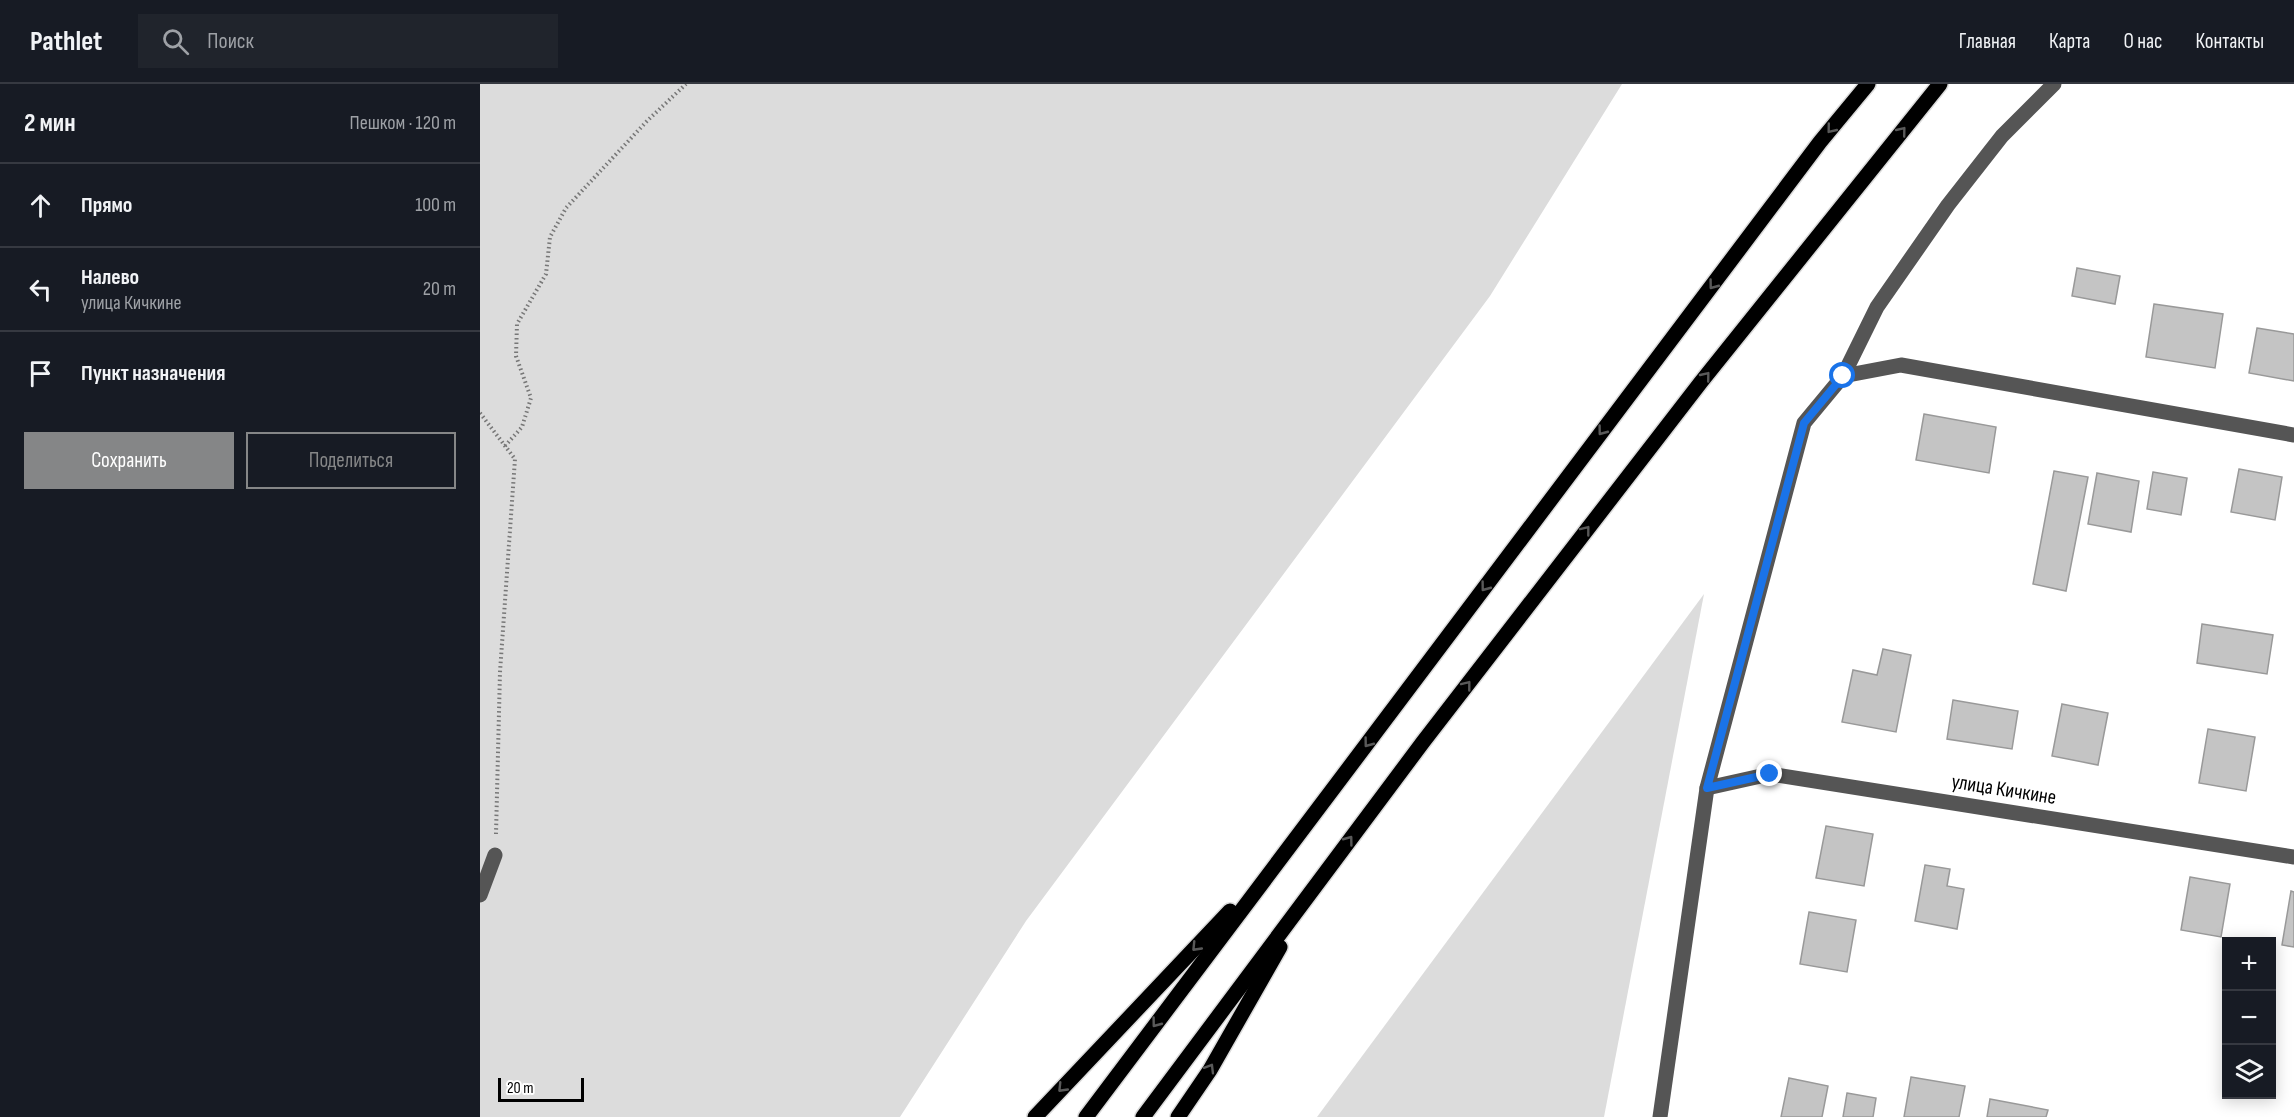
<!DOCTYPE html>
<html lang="ru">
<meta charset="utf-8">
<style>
:root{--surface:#171b24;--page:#20242c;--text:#f1f3f6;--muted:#9ea1a6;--line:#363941;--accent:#858687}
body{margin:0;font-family:"Sofia Sans Condensed",sans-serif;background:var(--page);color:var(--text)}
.controls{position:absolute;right:18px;bottom:18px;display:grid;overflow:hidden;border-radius:0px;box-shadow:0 3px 15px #0003}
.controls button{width:54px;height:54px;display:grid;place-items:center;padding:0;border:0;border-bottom:2px solid var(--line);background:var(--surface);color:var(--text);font:30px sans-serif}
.scale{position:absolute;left:18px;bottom:15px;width:86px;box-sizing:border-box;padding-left:6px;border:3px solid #000;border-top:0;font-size:16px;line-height:21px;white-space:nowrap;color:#000;-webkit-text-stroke:4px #fff;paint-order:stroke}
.stop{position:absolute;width:18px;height:18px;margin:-14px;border:4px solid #1a73e8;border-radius:50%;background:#fff}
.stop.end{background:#1a73e8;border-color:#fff;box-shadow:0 2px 6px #0008}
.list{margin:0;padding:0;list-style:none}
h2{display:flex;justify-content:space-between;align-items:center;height:78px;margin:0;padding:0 24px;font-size:26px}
h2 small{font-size:20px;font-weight:400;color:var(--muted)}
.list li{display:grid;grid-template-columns:39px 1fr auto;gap:18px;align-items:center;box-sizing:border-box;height:84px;padding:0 24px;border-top:2px solid var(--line)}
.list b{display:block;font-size:22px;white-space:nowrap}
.list p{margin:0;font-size:20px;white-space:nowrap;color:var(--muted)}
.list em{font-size:20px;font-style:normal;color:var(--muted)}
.actions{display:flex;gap:12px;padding:18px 24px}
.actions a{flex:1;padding:14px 0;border:2px solid var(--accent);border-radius:0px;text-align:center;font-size:21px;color:var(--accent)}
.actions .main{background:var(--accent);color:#fff}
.icon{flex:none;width:33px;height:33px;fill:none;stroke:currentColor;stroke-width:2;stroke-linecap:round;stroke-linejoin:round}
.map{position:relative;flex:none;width:1814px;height:1033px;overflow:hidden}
header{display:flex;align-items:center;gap:36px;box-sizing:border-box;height:84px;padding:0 30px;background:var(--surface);border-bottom:2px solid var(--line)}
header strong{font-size:28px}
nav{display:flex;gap:33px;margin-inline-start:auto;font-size:21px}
.search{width:420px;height:54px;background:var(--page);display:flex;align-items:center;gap:15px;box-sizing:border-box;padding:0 21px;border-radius:0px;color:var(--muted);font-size:22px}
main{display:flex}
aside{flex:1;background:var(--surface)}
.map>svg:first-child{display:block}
.green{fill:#dcdcdc}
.building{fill:#c4c4c4;stroke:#999;stroke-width:1.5}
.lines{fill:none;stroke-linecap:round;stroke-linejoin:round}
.major-casing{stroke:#dbdbdb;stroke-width:18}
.path{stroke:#777;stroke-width:4;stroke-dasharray:1.5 3;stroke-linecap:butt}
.minor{stroke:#555;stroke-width:15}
.major{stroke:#000;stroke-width:15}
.oneway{stroke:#595959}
.route{stroke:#1a73e8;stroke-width:8}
.labels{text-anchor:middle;stroke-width:5;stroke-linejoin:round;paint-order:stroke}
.street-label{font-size:21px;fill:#000;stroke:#fff}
</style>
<header>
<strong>Pathlet</strong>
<div class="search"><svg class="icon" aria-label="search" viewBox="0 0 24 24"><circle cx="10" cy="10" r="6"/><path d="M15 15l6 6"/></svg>Поиск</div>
<nav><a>Главная</a><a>Карта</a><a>О нас</a><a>Контакты</a></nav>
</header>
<main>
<aside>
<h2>2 мин<small>Пешком · 120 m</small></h2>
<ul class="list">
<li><svg class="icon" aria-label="ahead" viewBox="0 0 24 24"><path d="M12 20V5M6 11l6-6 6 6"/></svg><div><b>Прямо</b></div><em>100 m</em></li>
<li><svg class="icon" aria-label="left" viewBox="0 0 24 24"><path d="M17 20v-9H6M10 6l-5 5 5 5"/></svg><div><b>Налево</b><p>улица Кичкине</p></div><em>20 m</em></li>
<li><svg class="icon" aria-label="arrive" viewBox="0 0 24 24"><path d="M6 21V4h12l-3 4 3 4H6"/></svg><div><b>Пункт назначения</b></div></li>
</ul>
<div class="actions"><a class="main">Сохранить</a><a>Поделиться</a></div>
</aside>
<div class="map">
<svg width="1814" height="1033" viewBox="0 0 1814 1033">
<rect width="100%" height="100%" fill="#fff"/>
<!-- green -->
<g class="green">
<polygon points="0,0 1142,0 1010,212 546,837 420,1033 0,1033"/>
<polygon points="1224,510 1124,1033 837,1033"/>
</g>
<!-- building -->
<g class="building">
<polygon points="1597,184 1640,192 1635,220 1592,212"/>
<polygon points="1674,220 1743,230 1735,284 1666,273"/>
<polygon points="1777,244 1814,250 1814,297 1769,289"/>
<polygon points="1444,330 1516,343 1509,389 1436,376"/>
<polygon points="1759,385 1802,393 1795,436 1751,428"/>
<polygon points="1574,387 1608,393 1586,507 1553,500"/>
<polygon points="1673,388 1707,394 1701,431 1667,425"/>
<polygon points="1617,389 1659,397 1651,448 1608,440"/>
<polygon points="1722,540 1793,551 1787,590 1717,579"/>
<polygon points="1403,565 1431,571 1416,648 1362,638 1373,586 1397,591"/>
<polygon points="1473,616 1538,627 1532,665 1467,655"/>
<polygon points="1582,620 1628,629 1618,681 1572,672"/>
<polygon points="1728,645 1775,653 1766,707 1719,699"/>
<polygon points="1346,742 1393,750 1384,802 1336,794"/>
<polygon points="1445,781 1470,785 1467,802 1484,805 1477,845 1435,837"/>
<polygon points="1710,793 1750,800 1741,853 1701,846"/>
<polygon points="1811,807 1814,808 1814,863 1802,861"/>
<polygon points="1329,828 1376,836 1367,888 1320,880"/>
<polygon points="1431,993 1485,1002 1479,1033 1424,1033"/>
<polygon points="1309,994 1348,1002 1342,1033 1301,1033"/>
<polygon points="1367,1009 1396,1014 1393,1033 1363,1033"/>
<polygon points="1510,1015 1568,1026 1566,1033 1507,1033"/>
</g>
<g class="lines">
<defs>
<g id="major">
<polyline points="555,1033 750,827"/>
<polyline points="606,1033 1340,58 1388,0"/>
<polyline points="663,1033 943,658 1221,298 1460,0"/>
<polyline points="698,1033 730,986 800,863"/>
</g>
</defs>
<!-- major casing -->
<use href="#major" class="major-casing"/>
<!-- path -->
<g class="path">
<polyline points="0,329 35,375 20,588 16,750"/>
<polyline points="25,362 42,343 51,314 36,272 37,240 66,190 70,153 86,124 167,37 206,0"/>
</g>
<!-- minor -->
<g class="minor">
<polyline points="1363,292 1397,223 1468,121 1522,52 1574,0"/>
<polyline points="1227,704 1290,690 1814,773"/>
<polyline points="0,811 15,771"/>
<polyline points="1180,1033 1227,704 1324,339 1363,292 1421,281 1814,351"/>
</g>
<!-- major -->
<use href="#major" class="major"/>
</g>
<!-- one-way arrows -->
<defs><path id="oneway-chevron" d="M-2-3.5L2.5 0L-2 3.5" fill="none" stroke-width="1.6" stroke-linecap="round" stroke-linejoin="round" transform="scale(1.5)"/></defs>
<g class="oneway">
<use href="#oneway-chevron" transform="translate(1351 45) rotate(129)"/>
<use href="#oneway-chevron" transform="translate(1422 47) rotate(-51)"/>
<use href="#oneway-chevron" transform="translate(1233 201) rotate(127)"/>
<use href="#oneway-chevron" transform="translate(1226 292) rotate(-51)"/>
<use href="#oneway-chevron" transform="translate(1122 347) rotate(127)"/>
<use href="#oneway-chevron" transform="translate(1106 446) rotate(-52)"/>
<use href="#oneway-chevron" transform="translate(1005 503) rotate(127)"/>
<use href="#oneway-chevron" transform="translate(987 601) rotate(-52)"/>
<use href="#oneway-chevron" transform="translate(888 659) rotate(127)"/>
<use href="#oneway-chevron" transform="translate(869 756) rotate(-53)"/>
<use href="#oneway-chevron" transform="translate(716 863) rotate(134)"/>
<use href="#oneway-chevron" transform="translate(676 939) rotate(127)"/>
<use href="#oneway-chevron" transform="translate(730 984) rotate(-59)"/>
<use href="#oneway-chevron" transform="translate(582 1004) rotate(134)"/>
</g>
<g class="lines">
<!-- route -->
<polyline class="route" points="1290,690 1227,704 1324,339 1363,292"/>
</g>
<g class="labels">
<!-- street labels -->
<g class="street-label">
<text transform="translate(1524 705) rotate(9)" y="7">улица Кичкине</text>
</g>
</g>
</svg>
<div class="controls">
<button>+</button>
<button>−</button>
<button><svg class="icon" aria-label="layers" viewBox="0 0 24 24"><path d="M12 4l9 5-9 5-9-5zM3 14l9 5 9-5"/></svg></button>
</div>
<div class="scale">20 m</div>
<div class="stop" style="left:1363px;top:292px"></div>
<div class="stop end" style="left:1290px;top:690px"></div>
</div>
</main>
